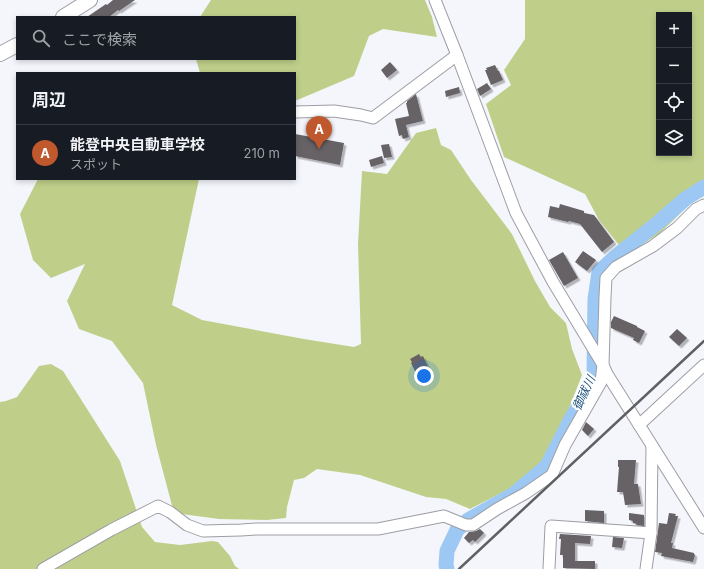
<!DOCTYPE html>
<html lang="ja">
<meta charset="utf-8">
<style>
:root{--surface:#171b24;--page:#242831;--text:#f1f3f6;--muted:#9ea1a6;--line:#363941;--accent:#bf582d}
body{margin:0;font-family:Inter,"Noto Sans JP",sans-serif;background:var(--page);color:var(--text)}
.controls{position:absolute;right:12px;top:12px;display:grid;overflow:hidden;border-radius:0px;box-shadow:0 2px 6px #0003}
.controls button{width:36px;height:36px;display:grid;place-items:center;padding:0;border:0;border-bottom:1px solid var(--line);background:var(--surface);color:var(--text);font:20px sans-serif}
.you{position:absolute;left:424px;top:376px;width:14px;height:14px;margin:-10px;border:3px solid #fff;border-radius:50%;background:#1a73e8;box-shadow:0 0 0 6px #1a73e833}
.badge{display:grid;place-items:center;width:26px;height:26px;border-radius:50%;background:var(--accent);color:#fff;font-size:13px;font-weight:700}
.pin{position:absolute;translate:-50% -33px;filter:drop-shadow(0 1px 2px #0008)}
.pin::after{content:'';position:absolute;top:21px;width:14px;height:12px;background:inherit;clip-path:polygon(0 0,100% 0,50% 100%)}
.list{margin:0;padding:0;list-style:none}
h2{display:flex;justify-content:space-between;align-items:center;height:52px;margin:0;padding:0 16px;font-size:17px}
h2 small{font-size:13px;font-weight:400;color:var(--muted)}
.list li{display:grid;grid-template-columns:26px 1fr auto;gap:12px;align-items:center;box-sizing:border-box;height:56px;padding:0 16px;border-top:1px solid var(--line)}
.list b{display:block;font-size:15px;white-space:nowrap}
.list p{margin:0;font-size:13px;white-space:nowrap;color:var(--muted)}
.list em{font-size:13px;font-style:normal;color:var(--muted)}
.icon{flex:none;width:22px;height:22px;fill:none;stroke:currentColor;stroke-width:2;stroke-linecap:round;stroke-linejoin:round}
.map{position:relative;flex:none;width:704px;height:569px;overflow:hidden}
.search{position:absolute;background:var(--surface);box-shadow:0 2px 6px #0003;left:16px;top:16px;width:280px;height:44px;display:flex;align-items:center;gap:10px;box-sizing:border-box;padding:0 14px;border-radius:0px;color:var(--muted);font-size:15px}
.panel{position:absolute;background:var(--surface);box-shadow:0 2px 6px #0003;left:16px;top:72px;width:280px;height:108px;border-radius:0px}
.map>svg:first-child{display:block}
.green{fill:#bfcf8a;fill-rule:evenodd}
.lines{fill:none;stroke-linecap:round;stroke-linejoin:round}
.river{stroke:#9cc8f3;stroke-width:15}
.building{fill:#666266;filter:url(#shadow)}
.minor-casing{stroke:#9d9ea4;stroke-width:13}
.major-casing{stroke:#9d9ea4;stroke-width:16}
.minor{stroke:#fff;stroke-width:11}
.major{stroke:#fff;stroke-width:14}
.rail{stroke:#5f6064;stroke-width:2.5}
.labels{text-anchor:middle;stroke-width:4;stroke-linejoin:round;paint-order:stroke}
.water-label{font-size:12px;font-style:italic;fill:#184e7b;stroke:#fff}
</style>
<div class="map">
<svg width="704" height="569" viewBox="0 0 704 569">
<defs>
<filter id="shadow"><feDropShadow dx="2.5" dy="2.5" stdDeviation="0" flood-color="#0004"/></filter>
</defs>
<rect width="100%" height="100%" fill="#f4f6fc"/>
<!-- green -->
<g class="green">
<polygon points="211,0 425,0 432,17 437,37 383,29 369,36 354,76 295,101 295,73 200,73 196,59 295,59 295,17 200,17"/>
<path d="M525,0H704V196L691,203L659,234L626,254L599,220L585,194L504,157L486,104L511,85L504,70L525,39ZM659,15H689V153H659Z"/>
<polygon points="436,128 441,145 451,150 471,180 512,234 535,281 550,307 566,323 572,349 582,375 560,431 541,464 517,485 470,509 446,499 426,497 360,475 317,469 304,478 294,480 287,507 286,518 267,520 219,519 174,513 156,445 143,383 112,341 79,329 67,301 85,264 51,278 33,260 20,214 38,179 199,179 172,305 202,320 304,339 354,347 361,344 358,244 362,171 387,174 416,133"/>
<polygon points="51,364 63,371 120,461 142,527 155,542 180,545 212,541 218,542 230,556 235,566 239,569 0,569 0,402 6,401 17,397 39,366"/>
</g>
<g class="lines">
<!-- river -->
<polyline class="river" points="447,569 446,565 447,551 457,530 468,520 514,494 547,466 571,419 585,395 594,375 595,299 599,272 616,256 660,221 685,199 704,187"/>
</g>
<!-- building -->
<g class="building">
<polygon points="113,0 135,0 119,11 118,10 109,17 87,17 106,4 107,5"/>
<polygon points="390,62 397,70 387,78 381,70"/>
<polygon points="495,65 498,71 499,71 503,80 491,85 485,70 487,70 486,68"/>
<polygon points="487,83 491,89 480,96 477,89"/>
<polygon points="459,87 460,93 446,97 445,91"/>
<polygon points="416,94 423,121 406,125 409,137 403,139 402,135 399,136 395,119 409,116 406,103 407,103 407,101"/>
<polygon points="295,134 344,143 340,165 295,156"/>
<polygon points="389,144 392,157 384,158 381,145"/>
<polygon points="382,156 384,163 371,167 369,160"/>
<polygon points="560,204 584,211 584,213 594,215 614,242 602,252 580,224 569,221 568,222 548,217 550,206 559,208"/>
<polygon points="583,251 596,260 587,271 575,262"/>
<polygon points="563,252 578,278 564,286 549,260"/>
<polygon points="614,316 637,326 637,327 645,331 639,343 633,340 634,338 611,328 611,322"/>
<polygon points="677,329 687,338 679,346 669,337"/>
<polygon points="419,354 421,357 423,356 428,367 426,367 427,369 417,375 411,363 412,362 410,359"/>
<polygon points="586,422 594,429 588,436 582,430"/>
<polygon points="618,460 636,460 634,484 638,484 641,504 625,505 623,492 617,492 619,467 618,467"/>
<polygon points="585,510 604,511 604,523 585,521"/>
<polygon points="629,513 644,515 644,526 636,525 637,524 633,523 633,521 629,520"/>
<polygon points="669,513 676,514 675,516 678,516 671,543 673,543 672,548 694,553 694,554 695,555 693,562 661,556 662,553 655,552 659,523 667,524"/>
<polygon points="480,529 484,533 475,542 473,540 469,543 464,538 469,532 476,531"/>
<polygon points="560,534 591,536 590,544 575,543 575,561 595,561 595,569 563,568 563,555 560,555 561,539 559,539"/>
<polygon points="613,537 624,538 622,548 612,547"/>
</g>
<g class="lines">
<defs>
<g id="minor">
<polyline points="435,0 457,55 516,213 553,282 603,365 607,374 704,528"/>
<polyline points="295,112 334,111 361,115 373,118 457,55"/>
<polyline points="639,425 704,365"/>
<polyline points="43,569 111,530 158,506 170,512 187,525 203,531 241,530 257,529 378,529 444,516 466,525 473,525 497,509 526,493 552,475 565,445 601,382 603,365 605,297 606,278 616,267 653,246 677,228 696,209 704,205"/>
<polyline points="549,569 551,526 651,533"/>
<polyline points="646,569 651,533 652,446"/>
</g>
<g id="major">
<polyline points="63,17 90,0"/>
<polyline points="0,54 17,45"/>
</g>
</defs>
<!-- minor casing -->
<use href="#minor" class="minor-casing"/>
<!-- major casing -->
<use href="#major" class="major-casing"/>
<!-- minor -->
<use href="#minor" class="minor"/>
<!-- major -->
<use href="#major" class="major"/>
<!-- rail -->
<polyline class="rail" points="459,569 704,341"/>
</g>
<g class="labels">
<!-- water labels -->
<g class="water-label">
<text transform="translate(584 393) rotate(-65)" y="4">御祓川</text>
</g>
</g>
</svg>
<div class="controls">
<button>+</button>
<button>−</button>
<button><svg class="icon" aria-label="locate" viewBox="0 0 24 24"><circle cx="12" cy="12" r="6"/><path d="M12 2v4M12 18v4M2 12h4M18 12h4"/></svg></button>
<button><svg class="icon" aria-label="layers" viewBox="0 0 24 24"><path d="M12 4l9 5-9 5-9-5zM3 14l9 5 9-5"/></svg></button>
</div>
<div class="you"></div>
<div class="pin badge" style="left:319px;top:149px">A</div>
<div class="search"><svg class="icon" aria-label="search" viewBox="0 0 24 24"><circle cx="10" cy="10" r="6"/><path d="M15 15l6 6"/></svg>ここで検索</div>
<section class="panel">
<h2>周辺<small></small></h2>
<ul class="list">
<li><span class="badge">A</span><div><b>能登中央自動車学校</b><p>スポット</p></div><em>210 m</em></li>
</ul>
</section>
</div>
